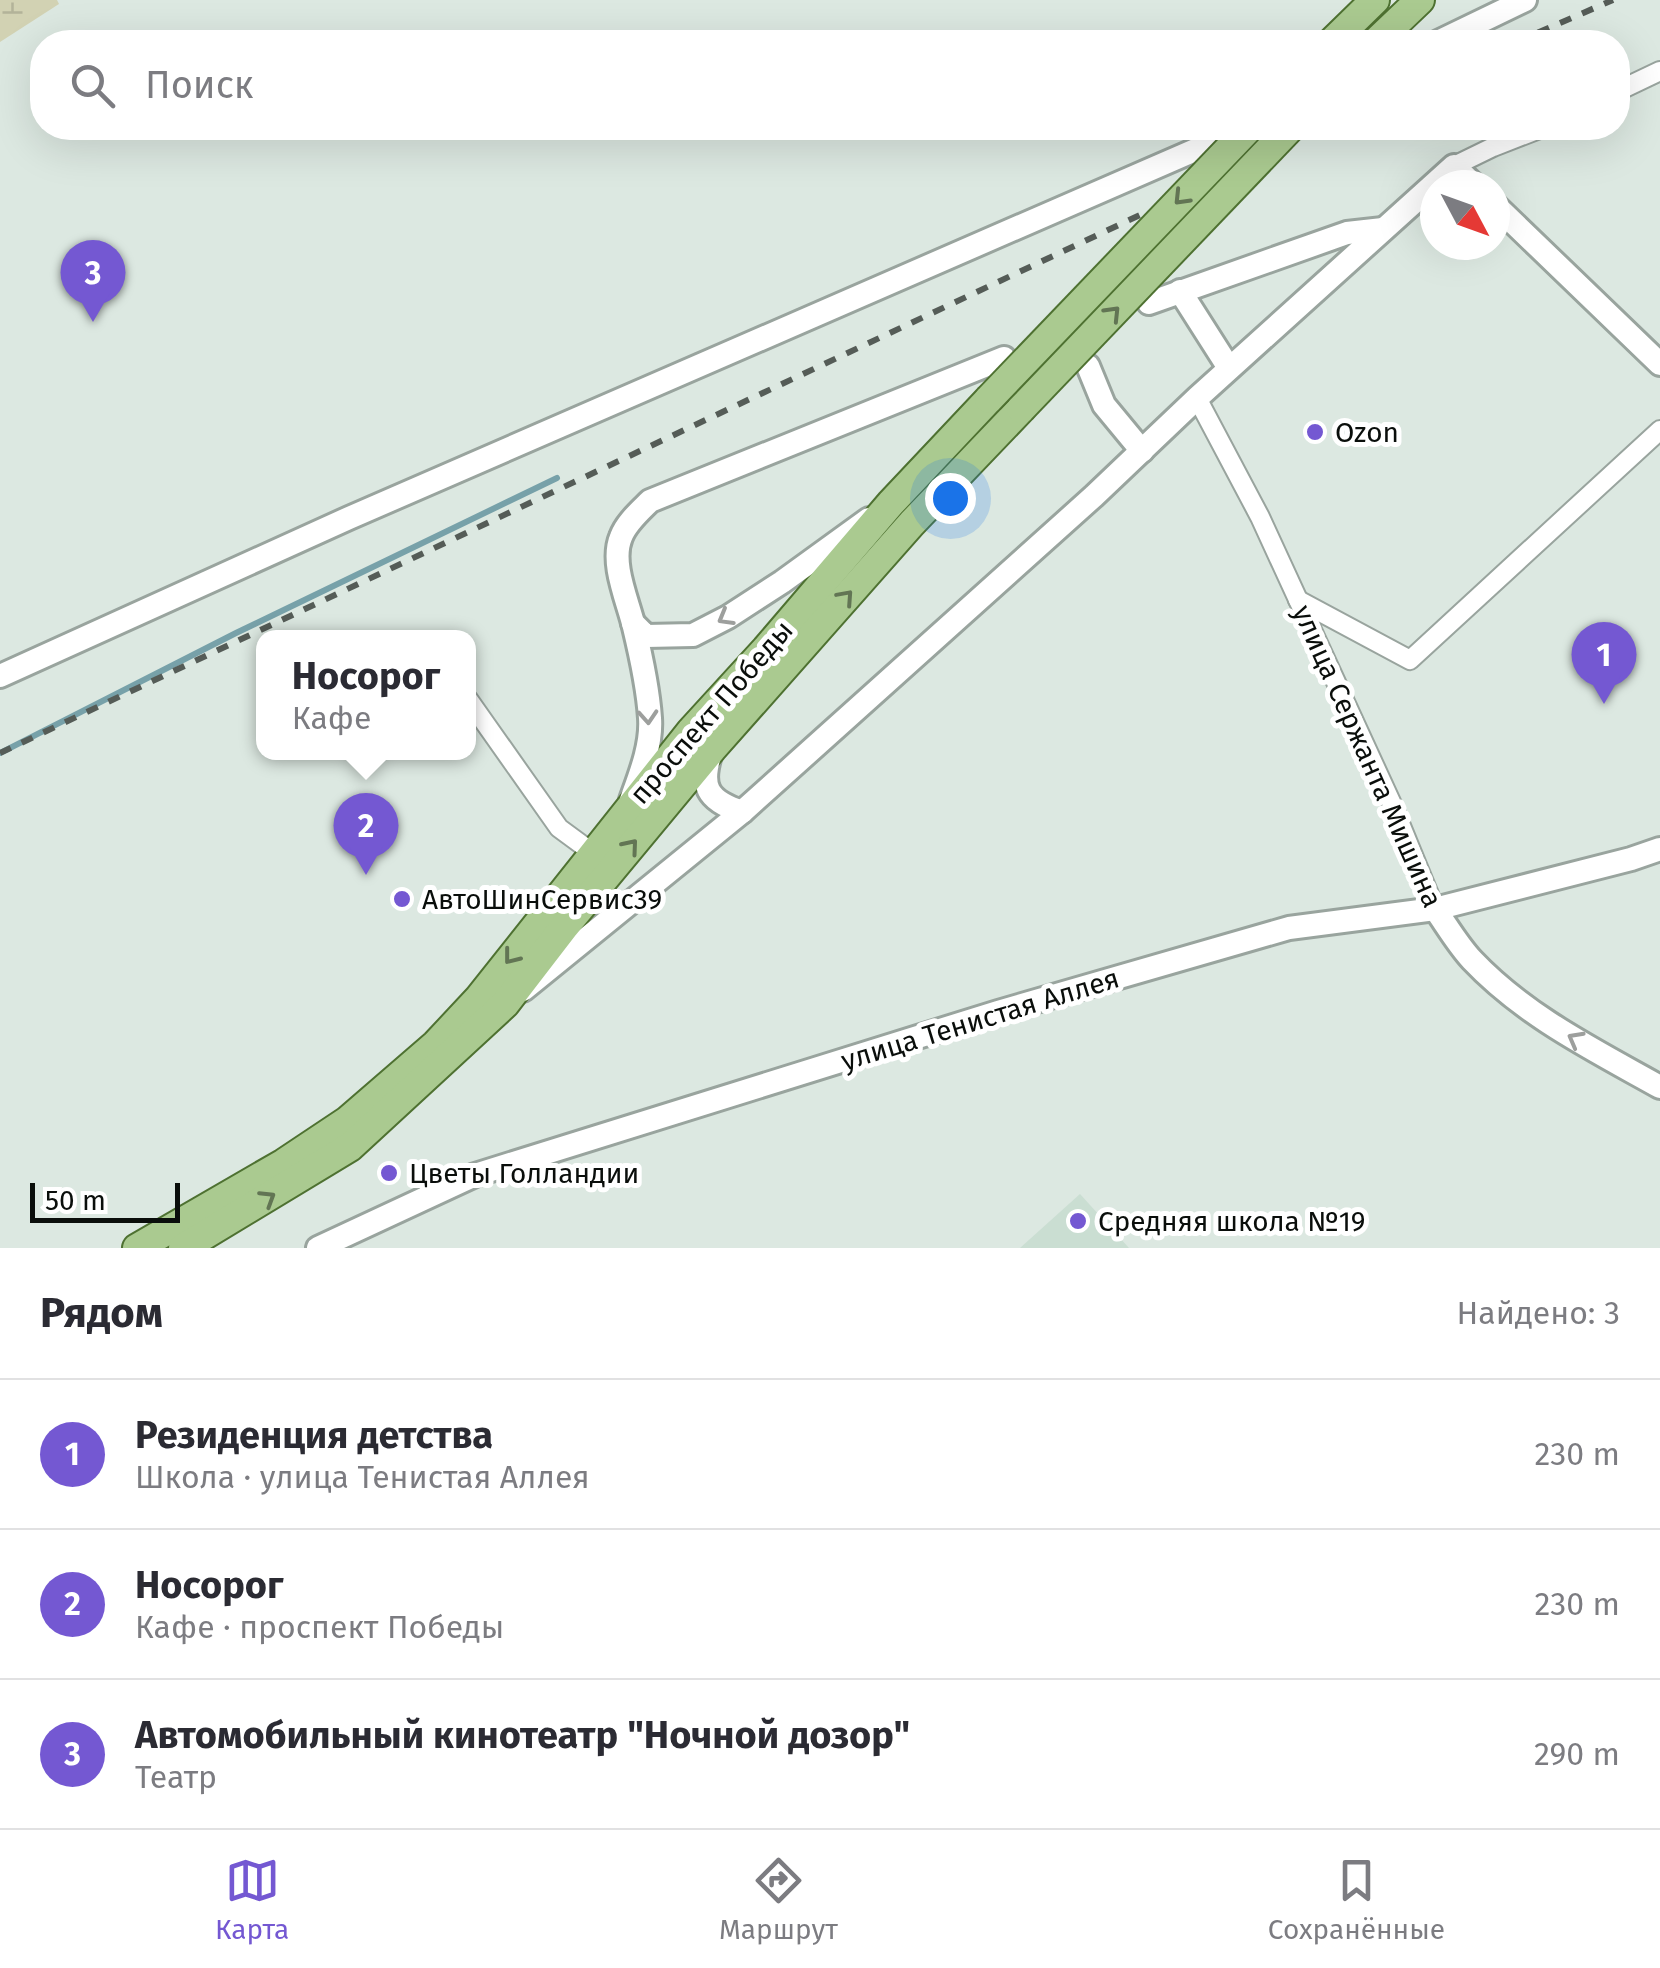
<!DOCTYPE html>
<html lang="ru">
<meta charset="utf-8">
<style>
:root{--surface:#fff;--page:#f7f7f7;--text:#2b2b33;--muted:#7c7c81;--line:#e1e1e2;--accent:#7458d2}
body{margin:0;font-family:"Fira Sans",sans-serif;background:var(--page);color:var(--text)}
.compass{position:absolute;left:1420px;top:170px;width:90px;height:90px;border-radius:50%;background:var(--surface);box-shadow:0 10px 40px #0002;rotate:131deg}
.scale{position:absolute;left:30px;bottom:25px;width:150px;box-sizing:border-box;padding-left:10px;border:5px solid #0a0e0b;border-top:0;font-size:28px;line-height:35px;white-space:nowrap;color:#0a0e0b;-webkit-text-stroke:8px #fff;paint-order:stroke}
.you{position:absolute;left:950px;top:498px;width:35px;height:35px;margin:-25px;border:8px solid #fff;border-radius:50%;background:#1a73e8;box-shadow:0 0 0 15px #1a73e833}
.badge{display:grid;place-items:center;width:65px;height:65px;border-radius:50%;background:var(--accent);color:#fff;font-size:32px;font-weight:700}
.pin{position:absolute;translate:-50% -82px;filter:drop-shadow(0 2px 5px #0008)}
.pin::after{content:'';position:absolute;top:52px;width:35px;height:30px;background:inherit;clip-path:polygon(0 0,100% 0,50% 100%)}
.popup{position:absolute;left:256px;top:630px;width:220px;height:130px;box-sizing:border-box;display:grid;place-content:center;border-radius:20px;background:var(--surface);filter:drop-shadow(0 2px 8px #0005);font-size:32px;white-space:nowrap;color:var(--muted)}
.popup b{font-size:38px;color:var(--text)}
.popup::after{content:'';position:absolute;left:50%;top:100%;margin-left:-20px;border:20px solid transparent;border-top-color:var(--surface)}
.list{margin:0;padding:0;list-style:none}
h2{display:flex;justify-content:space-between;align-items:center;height:130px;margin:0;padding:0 40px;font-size:42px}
h2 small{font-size:32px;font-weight:400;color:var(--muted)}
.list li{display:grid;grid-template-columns:65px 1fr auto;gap:30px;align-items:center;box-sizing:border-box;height:150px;padding:0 40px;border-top:2px solid var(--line)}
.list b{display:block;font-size:38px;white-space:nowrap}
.list p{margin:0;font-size:32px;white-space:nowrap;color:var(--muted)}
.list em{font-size:32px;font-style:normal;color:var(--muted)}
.icon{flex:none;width:55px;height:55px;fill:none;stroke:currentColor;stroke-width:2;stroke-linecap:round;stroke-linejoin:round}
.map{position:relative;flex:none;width:1660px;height:1248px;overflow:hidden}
.search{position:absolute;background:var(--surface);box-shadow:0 10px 40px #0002;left:30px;right:30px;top:30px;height:110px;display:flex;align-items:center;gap:25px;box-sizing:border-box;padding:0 35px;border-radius:40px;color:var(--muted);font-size:38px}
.sheet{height:580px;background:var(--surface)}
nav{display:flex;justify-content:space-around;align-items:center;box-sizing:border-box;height:140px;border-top:2px solid var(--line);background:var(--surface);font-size:28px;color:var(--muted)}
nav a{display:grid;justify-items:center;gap:5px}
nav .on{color:var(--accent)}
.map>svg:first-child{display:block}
.built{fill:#caded2}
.wetland{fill:url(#wetland-marsh)}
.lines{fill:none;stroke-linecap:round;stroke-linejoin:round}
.stream{stroke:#77a1a9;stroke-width:6}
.minor-casing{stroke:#99a49e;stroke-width:22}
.tertiary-casing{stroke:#99a49e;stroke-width:28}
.primary-casing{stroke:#4e7131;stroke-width:32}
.minor{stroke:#fff;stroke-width:18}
.tertiary{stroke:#fff;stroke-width:22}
.primary{stroke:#aaca90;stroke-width:28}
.rail{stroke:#555c57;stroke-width:6;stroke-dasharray:12 12;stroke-linecap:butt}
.primary-bridge-casing{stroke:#4e7131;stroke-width:32;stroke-linecap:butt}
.primary-bridge{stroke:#aaca90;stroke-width:28}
.oneway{stroke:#627554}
.oneway2{stroke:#9d9f9d}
.poi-dot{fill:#7458d2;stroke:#fff;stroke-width:4}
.labels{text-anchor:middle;stroke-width:10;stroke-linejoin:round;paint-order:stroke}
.poi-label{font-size:28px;fill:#0a0e0b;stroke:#fff;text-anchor:start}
.street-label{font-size:28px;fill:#0a0e0b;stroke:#fff}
</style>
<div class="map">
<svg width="1660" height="1248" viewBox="0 0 1660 1248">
<defs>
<pattern id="wetland-marsh" width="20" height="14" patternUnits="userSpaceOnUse" patternTransform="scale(2.5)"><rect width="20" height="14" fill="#d2d2b3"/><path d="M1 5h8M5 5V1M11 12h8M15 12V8" fill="none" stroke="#b3b399"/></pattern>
</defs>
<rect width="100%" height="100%" fill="#dce8e1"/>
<!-- built -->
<polygon class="built" points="1080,1194 1129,1248 1020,1248"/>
<!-- wetland -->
<polygon class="wetland" points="0,0 57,0 59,4 0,42"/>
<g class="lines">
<!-- stream -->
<polyline class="stream" points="0,753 236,633 557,478"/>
<defs>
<g id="minor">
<polyline points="1618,91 1660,71"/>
<polyline points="1454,166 1493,147 1542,128"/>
<polyline points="1197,398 1260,517 1392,804 1435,909"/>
<polyline points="1298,600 1410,660 1660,430"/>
<polyline points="468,699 559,828 593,853"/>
</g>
<g id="tertiary">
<polyline points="1438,42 1525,0"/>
<polyline points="1495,205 1660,364"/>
<polyline points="1180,291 1229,368"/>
<polyline points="1149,303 1347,233 1383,229"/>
<polyline points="1088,366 1104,405 1142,451"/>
<polyline points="633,623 646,636 693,635 728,617 782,582 869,519"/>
<polyline points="0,676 349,518 1209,144"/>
<path d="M711,752C700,786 706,800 742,812"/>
<path d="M631,800C640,775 652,745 650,718C648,688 641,656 634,627C628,601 610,563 621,537C626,523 640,511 650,501L1004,358"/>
<path d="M1435,909C1447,926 1458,945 1472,960C1525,1016 1594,1050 1660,1087"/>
<polyline points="523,990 742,812 1094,496 1197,398 1454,166 1474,185"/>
<polyline points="318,1248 475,1175 998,1012 1289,928 1435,909 1631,859 1660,849"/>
</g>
<g id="primary">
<polyline points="1332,42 1375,0"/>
<polyline points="1376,42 1420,0"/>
<polyline points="137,1248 284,1163 347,1121 436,1044 479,998 691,731 766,649 891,503 989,399"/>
<polyline points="183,1248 350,1147 505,1004 565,926 712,749 912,523 1021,409"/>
</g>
</defs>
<!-- minor casing -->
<use href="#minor" class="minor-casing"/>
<!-- tertiary casing -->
<use href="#tertiary" class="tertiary-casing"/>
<!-- primary casing -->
<use href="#primary" class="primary-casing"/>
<!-- minor -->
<use href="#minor" class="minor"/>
<!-- tertiary -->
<use href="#tertiary" class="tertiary"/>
<!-- primary -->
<use href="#primary" class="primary"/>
<!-- rail -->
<g class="rail">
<polyline points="1516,42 1613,0"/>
<polyline points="1309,137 1330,128"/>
<polyline points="0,753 1142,214"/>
</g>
<defs>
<g id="primary-bridge">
<polyline points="989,399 1249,128"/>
<polyline points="1021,409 1290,128"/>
</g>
</defs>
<!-- primary-bridge casing -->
<use href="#primary-bridge" class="primary-bridge-casing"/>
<!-- primary-bridge -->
<use href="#primary-bridge" class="primary-bridge"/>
</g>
<!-- one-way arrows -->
<defs><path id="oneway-chevron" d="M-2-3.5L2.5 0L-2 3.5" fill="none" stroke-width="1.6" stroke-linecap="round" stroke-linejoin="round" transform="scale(2.5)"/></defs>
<g class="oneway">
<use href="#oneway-chevron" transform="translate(1181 198) rotate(134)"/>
<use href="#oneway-chevron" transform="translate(1113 313) rotate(-46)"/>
<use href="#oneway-chevron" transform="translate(846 597) rotate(-48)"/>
<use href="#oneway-chevron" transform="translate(631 846) rotate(-50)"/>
<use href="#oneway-chevron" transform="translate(511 957) rotate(128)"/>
<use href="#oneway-chevron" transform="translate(268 1198) rotate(-32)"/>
</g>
<g class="oneway2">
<use href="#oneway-chevron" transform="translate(725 618) rotate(150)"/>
<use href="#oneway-chevron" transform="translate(648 717) rotate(86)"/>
<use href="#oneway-chevron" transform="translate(1575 1039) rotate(-151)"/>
</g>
<!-- markers -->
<g class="poi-dot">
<circle cx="1315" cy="432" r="10"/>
<circle cx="402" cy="899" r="10"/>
<circle cx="389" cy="1173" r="10"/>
<circle cx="1078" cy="1221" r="10"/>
</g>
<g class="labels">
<!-- poi labels -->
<g class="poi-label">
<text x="1335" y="442">Ozon</text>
<text x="422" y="909">АвтоШинСервис39</text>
<text x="409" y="1183">Цветы Голландии</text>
<text x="1098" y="1231">Средняя школа №19</text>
</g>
<!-- street labels -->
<g class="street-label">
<text transform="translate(711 712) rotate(-49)" y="10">проспект Победы</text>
<text transform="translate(1368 756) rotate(66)" y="10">улица Сержанта Мишина</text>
<text transform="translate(980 1019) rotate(-17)" y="10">улица Тенистая Аллея</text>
</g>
</g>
</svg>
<svg class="compass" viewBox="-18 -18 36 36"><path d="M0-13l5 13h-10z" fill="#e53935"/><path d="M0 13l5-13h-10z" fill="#7c7c81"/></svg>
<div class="scale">50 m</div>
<div class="you"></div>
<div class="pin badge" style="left:1604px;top:704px">1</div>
<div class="pin badge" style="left:366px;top:875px">2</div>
<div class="popup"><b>Носорог</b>Кафе</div>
<div class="pin badge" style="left:93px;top:322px">3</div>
<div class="search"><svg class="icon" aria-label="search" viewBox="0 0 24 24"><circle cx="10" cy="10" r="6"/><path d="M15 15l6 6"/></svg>Поиск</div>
</div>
<section class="sheet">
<h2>Рядом<small>Найдено: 3</small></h2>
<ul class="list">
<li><span class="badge">1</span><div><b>Резиденция детства</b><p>Школа · улица Тенистая Аллея</p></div><em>230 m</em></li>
<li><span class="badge">2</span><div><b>Носорог</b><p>Кафе · проспект Победы</p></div><em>230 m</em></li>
<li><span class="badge">3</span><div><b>Автомобильный кинотеатр &quot;Ночной дозор&quot;</b><p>Театр</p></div><em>290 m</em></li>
</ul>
</section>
<nav>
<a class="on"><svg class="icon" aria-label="map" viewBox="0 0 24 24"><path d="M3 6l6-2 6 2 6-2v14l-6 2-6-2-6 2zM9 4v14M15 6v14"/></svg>Карта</a>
<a><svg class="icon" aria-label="directions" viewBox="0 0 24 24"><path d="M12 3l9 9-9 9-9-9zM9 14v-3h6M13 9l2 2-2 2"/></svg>Маршрут</a>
<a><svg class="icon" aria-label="saved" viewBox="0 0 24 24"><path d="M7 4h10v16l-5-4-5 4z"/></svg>Сохранённые</a>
</nav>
